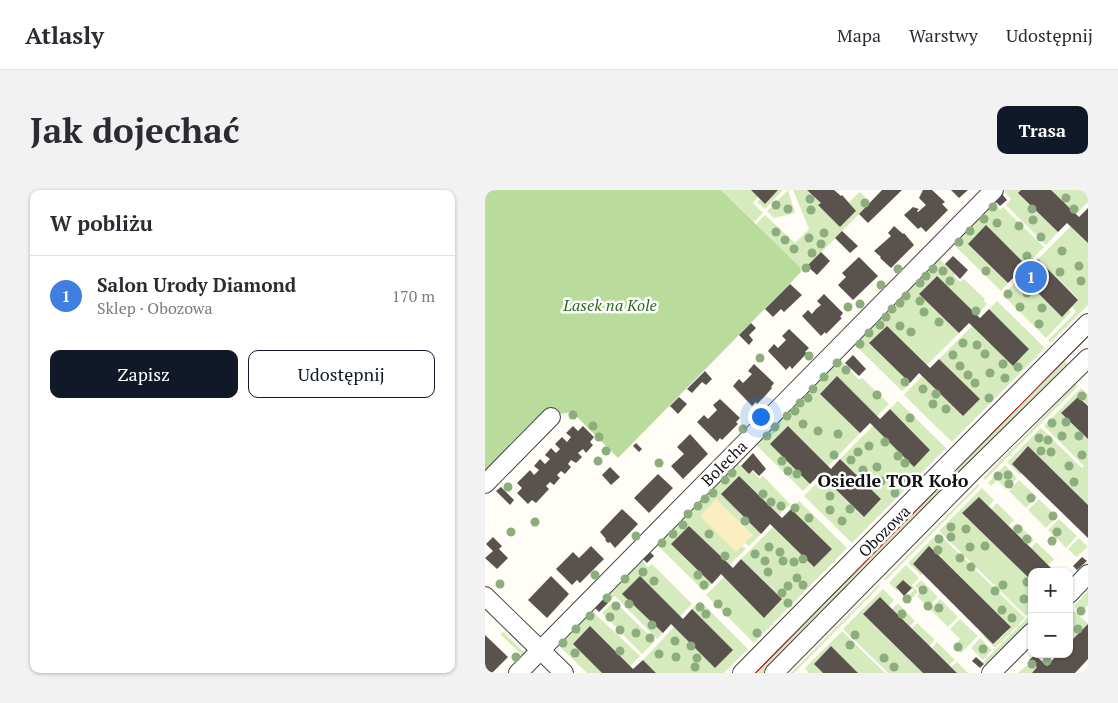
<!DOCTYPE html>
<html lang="pl">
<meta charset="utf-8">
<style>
:root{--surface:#fff;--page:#f2f2f3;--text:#2b2b33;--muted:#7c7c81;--line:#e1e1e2;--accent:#111827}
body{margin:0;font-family:"PT Serif",serif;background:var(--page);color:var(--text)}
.controls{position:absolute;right:15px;bottom:15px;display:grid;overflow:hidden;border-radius:10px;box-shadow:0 1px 4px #0004}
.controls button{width:45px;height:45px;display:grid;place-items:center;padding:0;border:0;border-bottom:1px solid var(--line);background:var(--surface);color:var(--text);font:25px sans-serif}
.you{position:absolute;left:275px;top:226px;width:18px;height:18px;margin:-12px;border:4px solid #fff;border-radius:50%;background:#1a73e8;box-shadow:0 0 0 8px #1a73e833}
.badge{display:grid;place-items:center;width:32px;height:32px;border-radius:50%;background:var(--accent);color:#fff;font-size:16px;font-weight:700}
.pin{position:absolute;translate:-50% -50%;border:2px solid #fff;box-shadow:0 1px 5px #0006}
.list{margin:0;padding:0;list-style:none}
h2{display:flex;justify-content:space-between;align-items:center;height:65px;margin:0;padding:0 20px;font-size:21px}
h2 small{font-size:16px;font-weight:400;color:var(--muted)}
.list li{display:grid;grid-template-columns:32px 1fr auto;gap:15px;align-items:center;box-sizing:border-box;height:80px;padding:0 20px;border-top:1px solid var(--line)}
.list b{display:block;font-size:19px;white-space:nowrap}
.list p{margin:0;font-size:16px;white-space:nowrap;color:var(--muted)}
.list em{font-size:16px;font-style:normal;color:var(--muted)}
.actions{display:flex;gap:10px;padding:15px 20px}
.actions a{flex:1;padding:11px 0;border:1px solid var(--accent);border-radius:10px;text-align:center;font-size:18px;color:var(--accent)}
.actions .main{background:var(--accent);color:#fff}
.map{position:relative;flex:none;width:603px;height:483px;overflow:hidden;border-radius:10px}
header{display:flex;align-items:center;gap:30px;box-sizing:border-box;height:70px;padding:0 25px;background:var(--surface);border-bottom:1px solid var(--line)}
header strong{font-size:24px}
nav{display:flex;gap:28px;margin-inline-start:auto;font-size:18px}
.intro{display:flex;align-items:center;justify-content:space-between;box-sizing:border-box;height:120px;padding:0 30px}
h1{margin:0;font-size:35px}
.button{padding:12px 22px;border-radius:10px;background:var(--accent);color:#fff;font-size:18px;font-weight:700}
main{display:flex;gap:30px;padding:0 30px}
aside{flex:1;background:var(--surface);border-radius:10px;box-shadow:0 1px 4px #0004}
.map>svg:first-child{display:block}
.green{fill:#d5ebbd}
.forest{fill:#b9dc9c}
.sand{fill:#fbeec1}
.building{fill:#5a524d}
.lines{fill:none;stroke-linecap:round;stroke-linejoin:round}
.minor-casing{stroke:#444;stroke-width:20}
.minor{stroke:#fff;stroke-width:18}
.tram{stroke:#c4262e;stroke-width:1}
.tree{fill:#8dad7f}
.labels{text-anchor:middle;stroke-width:5;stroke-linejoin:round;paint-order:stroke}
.park-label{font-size:16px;font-style:italic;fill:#2f6b1f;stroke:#fff}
.street-label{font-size:16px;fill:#111;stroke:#fff}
.neighbourhood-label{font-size:18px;font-weight:bold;fill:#111;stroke:#fff}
</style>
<header>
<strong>Atlasly</strong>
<nav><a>Mapa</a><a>Warstwy</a><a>Udostępnij</a></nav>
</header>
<div class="intro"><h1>Jak dojechać</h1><a class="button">Trasa</a></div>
<main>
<aside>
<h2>W pobliżu<small></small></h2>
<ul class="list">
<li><span class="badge" style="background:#3f7fe0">1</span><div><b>Salon Urody Diamond</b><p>Sklep · Obozowa</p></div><em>170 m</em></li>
</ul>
<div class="actions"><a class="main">Zapisz</a><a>Udostępnij</a></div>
</aside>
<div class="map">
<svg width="603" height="483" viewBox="0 0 603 483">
<rect width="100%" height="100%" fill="#fffdf5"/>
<!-- green -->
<g class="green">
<polygon points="236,0 266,0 273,7 268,13 278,23 269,32"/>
<polygon points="293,0 298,0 280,19 272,12 275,9 280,13"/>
<polygon points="303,0 310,23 289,28 282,21"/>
<polygon points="308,0 322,0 336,13 334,15 355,37 371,22 363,13 375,2 385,13 317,82 315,77 271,34 280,25 310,53 324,39"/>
<polygon points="519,0 536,0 534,3 573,42 561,55 521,15 526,9"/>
<polygon points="566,0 599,0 603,4 603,12 591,24"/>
<polygon points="507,12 515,20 518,17 559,57 541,75 501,36 483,54 523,93 516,101 467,53"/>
<polygon points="586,36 603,53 603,115 565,153 563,150 591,122 587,116 593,109 553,69"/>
<polygon points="453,67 470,84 469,86 475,92 479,89 500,109 499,111 502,114 492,125 451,86 434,104 474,143 442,175 402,136 385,153 425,193 417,201 368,153"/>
<polygon points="536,86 576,126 584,119 586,122 561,148 518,105"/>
<polygon points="512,111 560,158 467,252 419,205 437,186 478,226 495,209 454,169 487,136 528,176 544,159 504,119"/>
<polygon points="354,168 374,190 377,188 404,214 392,226 352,186 335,204 375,243 343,276 303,236 325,294 318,301 269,253"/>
<polygon points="578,170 584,175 586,172 280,483 264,483"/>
<polygon points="591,194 593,196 500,290 498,288"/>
<polygon points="596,198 603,205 603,215 593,207 576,223 603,249 603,315 543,256 532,267 537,283 535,285 522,272 556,238 597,278 599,276 559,236"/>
<polygon points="413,211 461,258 367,353 319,306 338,287 378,327 396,310 355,269 388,236 429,276 445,260 405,219"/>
<polygon points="251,272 264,284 267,281 275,289 278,286 305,314 294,325 253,286 236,304 276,344 264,356 260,353 267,345 252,362 257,356 261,359 244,375 204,336 187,354 227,394 219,401 170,353"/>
<polygon points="520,275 532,288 521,299 512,290 506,296 503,293"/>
<polygon points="534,290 552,307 541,318 524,301"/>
<polygon points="493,294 494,296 401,390 399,389"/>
<polygon points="497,298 509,310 504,316 494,307 477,323 547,391 547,420 541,426 454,341"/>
<polygon points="554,309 572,327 561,338 543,320"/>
<polygon points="314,311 362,358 269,453 221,405 239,387 280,427 297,409 256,369 288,337 329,377 347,359 306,319"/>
<polygon points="512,313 529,330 523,336 506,319"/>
<polygon points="574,329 592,346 581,358 573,349 567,354 565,352 569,346 563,340"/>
<polygon points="532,333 549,350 543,355 526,338"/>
<polygon points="453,343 540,428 510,458 498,446 499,444 516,448 526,437 444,357 428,374 438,384 436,385 423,373"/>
<polygon points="594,348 603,357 591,367 583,359"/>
<polygon points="551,352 569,369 563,375 546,358"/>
<polygon points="155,369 163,377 167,374 207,414 195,426 154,387 138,404 178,443 172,449 130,406 123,413 117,407"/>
<polygon points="421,375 434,388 427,395 433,402 423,412 420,409 429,400 421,393 412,401 404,393"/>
<polygon points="436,390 453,407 443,417 432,406 436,401 430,396"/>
<polygon points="394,394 395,396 309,483 306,483"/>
<polygon points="398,399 409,410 404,416 388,414 378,424 438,483 403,483 358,439"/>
<polygon points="603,401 603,415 596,423 589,416"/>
<polygon points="455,409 473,427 463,437 445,419"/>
<polygon points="129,411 170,451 157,464 117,423"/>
<polygon points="215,411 263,459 239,483 171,483 158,470 189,437 230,477 207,419"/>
<polygon points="413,413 430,431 425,436 407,419"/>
<polygon points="586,418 603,434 584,453 584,420"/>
<polygon points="105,419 155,466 145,476 105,437 117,483 102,483 71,453"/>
<polygon points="547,423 547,429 502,475 498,472"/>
<polygon points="475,429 493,446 476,463 469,456 475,449 465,439"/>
<polygon points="432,433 450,450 444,456 427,438"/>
<polygon points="357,441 400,483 373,483 346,456 329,474 338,483 324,483 320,478"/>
<polygon points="18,442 41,464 39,467 15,444"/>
<polygon points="495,448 507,460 498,470 486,458"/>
<polygon points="452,452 470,470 464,475 447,458"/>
<polygon points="472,472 483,483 472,483 466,477"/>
<polygon points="546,472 552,477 547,483 533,483"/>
</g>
<!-- forest -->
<polygon class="forest" points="0,0 236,0 315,77 316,82 133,268 87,222 74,224 0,287"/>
<!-- sand -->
<polygon class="sand" points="231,309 268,345 251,362 215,326"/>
<!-- building -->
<g class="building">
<polygon points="266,0 293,0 280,14"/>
<polygon points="322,0 349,0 356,6 357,5 371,21 355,37 333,15 336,13"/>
<polygon points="397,0 417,0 383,33 374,24"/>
<polygon points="438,0 447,0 460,12 457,14 463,20 441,42 436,37 433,39 419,25 428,17 434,19 432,21 433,22 441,15 434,8"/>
<polygon points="466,0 483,0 474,8"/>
<polygon points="536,0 566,0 594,27 603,18 603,53 582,33 573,42 533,3"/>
<polygon points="517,4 522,10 515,16 510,11"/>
<polygon points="501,35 544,78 553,69 593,110 577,127 533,83 523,93 483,54"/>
<polygon points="409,36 418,44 419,43 429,55 406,78 395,68 396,67 389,61 406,46 403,43"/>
<polygon points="357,41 373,56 365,63 350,48"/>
<polygon points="336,62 345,71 332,85 322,76"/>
<polygon points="468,66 483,80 475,89 460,74"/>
<polygon points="374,67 393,86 368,110 353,95 361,87 357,83"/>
<polygon points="452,86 495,128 504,119 544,159 528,176 484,133 474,143 434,104"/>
<polygon points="305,94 317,105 299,122 296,119 288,127 280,119"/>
<polygon points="339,104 358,123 355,127 357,128 341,144 340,142 336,146 317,126 323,120 327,124 331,119 336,115 332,111"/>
<polygon points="266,133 271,138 264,145 268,150 264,155 254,145"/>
<polygon points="402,136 445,178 454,169 495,209 478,226 434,183 425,193 384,153"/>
<polygon points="304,139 324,158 320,162 322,163 307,179 305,176 301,180 283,161 289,154 293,158 301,150 297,146"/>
<polygon points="368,165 381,179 374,186 360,173"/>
<polygon points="269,174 289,193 286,197 287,198 280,206 272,214 271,212 267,216 248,196 254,189 258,193 267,184 263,181"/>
<polygon points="220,181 227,189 221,195 217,192 207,203 202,199"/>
<polygon points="352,186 395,229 405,219 445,260 429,277 385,233 375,243 335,204"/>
<polygon points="194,207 202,214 193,224 185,216"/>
<polygon points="593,207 603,216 603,249 576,223"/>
<polygon points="235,209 255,228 251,232 253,234 237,250 235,248 232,252 212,232 219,225 223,229 232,220 228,215"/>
<polygon points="88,236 93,241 98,236 109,247 105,252 108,255 101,263 98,259 93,263 97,267 91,273 86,270 83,274 86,277 80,284 76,281 72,285 75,288 69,295 65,292 61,296 64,299 51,313 47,310 43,314 32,303 37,298 32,293 45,280 49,285 54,280 49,276 55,269 60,274 65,269 60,265 66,258 71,263 75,259 70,254 77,247 82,252 86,247 81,243"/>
<polygon points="303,236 346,279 355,269 396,309 379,327 335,284 325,294 285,254"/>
<polygon points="205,244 223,264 198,289 186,276 199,264 192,257"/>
<polygon points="151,253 157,259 154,262 148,256"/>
<polygon points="543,256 603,315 603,348 527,274"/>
<polygon points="268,263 281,279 274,286 268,280 264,284 256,276"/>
<polygon points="125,277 135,287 126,295 117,285"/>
<polygon points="173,284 188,298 164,323 149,308"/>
<polygon points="254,286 297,328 306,319 347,359 329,377 285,334 276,344 236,304"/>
<polygon points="16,297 29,310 25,315 11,301"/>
<polygon points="494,307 546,358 570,382 547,382 547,391 477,323"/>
<polygon points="137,319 153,334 130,358 125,352 123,353 120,350 121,349 115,342"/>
<polygon points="204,336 248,378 256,369 297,409 279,428 236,384 227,394 186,354"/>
<polygon points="8,347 17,356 14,359 23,368 12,379 0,368 8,361 1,354"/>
<polygon points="106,356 119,369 95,393 92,390 87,395 71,379 88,362 94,368"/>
<polygon points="444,356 526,437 508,454 428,374"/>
<polygon points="165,362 169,366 162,373 158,369"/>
<polygon points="597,367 602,371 592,380 588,376"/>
<polygon points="66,386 84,404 62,428 43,410"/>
<polygon points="155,386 198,429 207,419 248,460 230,478 186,434 178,443 137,404"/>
<polygon points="418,390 427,398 419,406 411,397"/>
<polygon points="395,407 405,417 472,483 438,483 378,424"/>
<polygon points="118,408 123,413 114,422 109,417"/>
<polygon points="603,434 603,469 590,483 547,483 552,477 544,470 550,465 562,476 573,464 584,464 584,453"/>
<polygon points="105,436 148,479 158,470 171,483 117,483 88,454"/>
<polygon points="0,445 23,467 7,483 0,483"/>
<polygon points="346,456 373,483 338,483 329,474"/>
<polygon points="491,467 499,474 495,478 487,471"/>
</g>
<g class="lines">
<defs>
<g id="minor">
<polyline points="0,294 66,227"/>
<polyline points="584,404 603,384"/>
<polyline points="0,406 79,483"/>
<polyline points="33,483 509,0"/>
<polyline points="257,483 603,133"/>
<polyline points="289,483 487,282 603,168"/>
<polyline points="506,483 547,442"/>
</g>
</defs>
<!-- minor casing -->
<use href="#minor" class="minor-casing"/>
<!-- minor -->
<use href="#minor" class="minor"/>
<!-- tram -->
<polyline class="tram" points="271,483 603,146"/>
</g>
<!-- trees -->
<g class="tree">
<circle cx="581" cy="8" r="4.5"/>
<circle cx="325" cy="9" r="4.5"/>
<circle cx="380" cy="13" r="4.5"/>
<circle cx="291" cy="15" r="4.5"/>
<circle cx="508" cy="17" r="4.5"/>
<circle cx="303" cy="19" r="4.5"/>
<circle cx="547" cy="19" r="4.5"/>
<circle cx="589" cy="19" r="4.5"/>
<circle cx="326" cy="20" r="4.5"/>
<circle cx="499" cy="29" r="4.5"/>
<circle cx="548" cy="30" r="4.5"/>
<circle cx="512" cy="33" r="4.5"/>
<circle cx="534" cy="36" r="4.5"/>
<circle cx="485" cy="41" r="4.5"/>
<circle cx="291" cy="42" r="4.5"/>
<circle cx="339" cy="43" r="4.5"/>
<circle cx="556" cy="47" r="4.5"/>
<circle cx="324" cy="48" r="4.5"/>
<circle cx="300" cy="50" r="4.5"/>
<circle cx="474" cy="52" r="4.5"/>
<circle cx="336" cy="54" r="4.5"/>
<circle cx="309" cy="59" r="4.5"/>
<circle cx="577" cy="61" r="4.5"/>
<circle cx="327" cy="63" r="4.5"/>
<circle cx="542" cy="66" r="4.5"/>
<circle cx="594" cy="76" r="4.5"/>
<circle cx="321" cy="78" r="4.5"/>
<circle cx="413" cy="79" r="4.5"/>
<circle cx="448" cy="79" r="4.5"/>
<circle cx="458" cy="81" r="4.5"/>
<circle cx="501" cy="81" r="4.5"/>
<circle cx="575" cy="82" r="4.5"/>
<circle cx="441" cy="86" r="4.5"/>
<circle cx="465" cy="91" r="4.5"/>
<circle cx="596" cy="91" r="4.5"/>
<circle cx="435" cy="93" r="4.5"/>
<circle cx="396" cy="95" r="4.5"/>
<circle cx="542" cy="103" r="4.5"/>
<circle cx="523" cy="104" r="4.5"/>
<circle cx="421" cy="106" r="4.5"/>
<circle cx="435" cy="111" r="4.5"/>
<circle cx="415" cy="113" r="4.5"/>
<circle cx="375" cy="114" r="4.5"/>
<circle cx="363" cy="117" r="4.5"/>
<circle cx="535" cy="117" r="4.5"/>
<circle cx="557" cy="118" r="4.5"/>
<circle cx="407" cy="119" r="4.5"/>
<circle cx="491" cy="121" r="4.5"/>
<circle cx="439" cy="122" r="4.5"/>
<circle cx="401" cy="127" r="4.5"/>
<circle cx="454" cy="132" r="4.5"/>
<circle cx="554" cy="134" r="4.5"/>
<circle cx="395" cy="135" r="4.5"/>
<circle cx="415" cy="136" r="4.5"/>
<circle cx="426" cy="142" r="4.5"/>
<circle cx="384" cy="143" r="4.5"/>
<circle cx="478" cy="153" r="4.5"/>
<circle cx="375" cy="154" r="4.5"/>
<circle cx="492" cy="155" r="4.5"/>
<circle cx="500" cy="164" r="4.5"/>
<circle cx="468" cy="165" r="4.5"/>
<circle cx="324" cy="166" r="4.5"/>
<circle cx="275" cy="168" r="4.5"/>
<circle cx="352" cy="173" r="4.5"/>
<circle cx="518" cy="174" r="4.5"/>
<circle cx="475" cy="176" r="4.5"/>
<circle cx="533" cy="177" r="4.5"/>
<circle cx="361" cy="180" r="4.5"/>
<circle cx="505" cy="183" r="4.5"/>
<circle cx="483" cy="185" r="4.5"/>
<circle cx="339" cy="187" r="4.5"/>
<circle cx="520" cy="188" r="4.5"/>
<circle cx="420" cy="192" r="4.5"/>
<circle cx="490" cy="193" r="4.5"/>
<circle cx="328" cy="199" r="4.5"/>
<circle cx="438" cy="199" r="4.5"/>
<circle cx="451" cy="204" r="4.5"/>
<circle cx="392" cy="205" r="4.5"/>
<circle cx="597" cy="206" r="4.5"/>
<circle cx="323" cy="208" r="4.5"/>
<circle cx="504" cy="208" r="4.5"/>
<circle cx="315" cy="213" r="4.5"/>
<circle cx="448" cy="214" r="4.5"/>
<circle cx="461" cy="219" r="4.5"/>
<circle cx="310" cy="221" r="4.5"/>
<circle cx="88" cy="225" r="4.5"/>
<circle cx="302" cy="226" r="4.5"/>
<circle cx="425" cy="228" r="4.5"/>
<circle cx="581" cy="232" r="4.5"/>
<circle cx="567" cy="233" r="4.5"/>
<circle cx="318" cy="234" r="4.5"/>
<circle cx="108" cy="236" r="4.5"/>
<circle cx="290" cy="237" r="4.5"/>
<circle cx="258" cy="239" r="4.5"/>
<circle cx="333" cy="241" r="4.5"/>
<circle cx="353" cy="244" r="4.5"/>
<circle cx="282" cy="246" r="4.5"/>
<circle cx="577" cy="246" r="4.5"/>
<circle cx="594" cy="246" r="4.5"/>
<circle cx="114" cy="247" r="4.5"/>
<circle cx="554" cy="248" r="4.5"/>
<circle cx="563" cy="250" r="4.5"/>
<circle cx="400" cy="252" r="4.5"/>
<circle cx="384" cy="256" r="4.5"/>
<circle cx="121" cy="261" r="4.5"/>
<circle cx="556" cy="261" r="4.5"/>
<circle cx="373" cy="262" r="4.5"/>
<circle cx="566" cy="262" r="4.5"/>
<circle cx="349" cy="265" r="4.5"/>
<circle cx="597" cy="265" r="4.5"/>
<circle cx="413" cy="266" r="4.5"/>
<circle cx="366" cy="270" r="4.5"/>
<circle cx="113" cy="271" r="4.5"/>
<circle cx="297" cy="271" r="4.5"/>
<circle cx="174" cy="273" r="4.5"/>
<circle cx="420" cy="273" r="4.5"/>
<circle cx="584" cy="276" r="4.5"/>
<circle cx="392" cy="277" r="4.5"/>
<circle cx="378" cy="280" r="4.5"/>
<circle cx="303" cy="281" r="4.5"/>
<circle cx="247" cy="283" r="4.5"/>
<circle cx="312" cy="284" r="4.5"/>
<circle cx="523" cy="285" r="4.5"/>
<circle cx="513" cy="286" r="4.5"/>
<circle cx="423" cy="289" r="4.5"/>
<circle cx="240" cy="290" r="4.5"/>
<circle cx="396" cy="291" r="4.5"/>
<circle cx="589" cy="292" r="4.5"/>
<circle cx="524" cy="294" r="4.5"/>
<circle cx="23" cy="297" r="4.5"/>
<circle cx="228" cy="303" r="4.5"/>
<circle cx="410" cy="303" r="4.5"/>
<circle cx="278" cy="304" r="4.5"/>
<circle cx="345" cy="306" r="4.5"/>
<circle cx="546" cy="308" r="4.5"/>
<circle cx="220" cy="309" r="4.5"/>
<circle cx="286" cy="312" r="4.5"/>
<circle cx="213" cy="316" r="4.5"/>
<circle cx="296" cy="316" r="4.5"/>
<circle cx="310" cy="318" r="4.5"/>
<circle cx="365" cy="319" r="4.5"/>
<circle cx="345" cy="320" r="4.5"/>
<circle cx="203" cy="324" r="4.5"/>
<circle cx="568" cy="326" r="4.5"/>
<circle cx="324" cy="328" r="4.5"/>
<circle cx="260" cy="331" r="4.5"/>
<circle cx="357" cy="331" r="4.5"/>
<circle cx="50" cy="332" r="4.5"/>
<circle cx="198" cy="335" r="4.5"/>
<circle cx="466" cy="337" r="4.5"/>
<circle cx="481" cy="339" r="4.5"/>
<circle cx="533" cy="339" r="4.5"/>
<circle cx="26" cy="342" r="4.5"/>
<circle cx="572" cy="342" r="4.5"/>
<circle cx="188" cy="344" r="4.5"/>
<circle cx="224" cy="344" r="4.5"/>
<circle cx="151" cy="346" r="4.5"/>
<circle cx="466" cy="347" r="4.5"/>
<circle cx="454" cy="349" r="4.5"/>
<circle cx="542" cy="349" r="4.5"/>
<circle cx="567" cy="351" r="4.5"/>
<circle cx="177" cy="353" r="4.5"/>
<circle cx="500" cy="356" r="4.5"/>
<circle cx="284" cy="357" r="4.5"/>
<circle cx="485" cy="357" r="4.5"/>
<circle cx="453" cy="360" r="4.5"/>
<circle cx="295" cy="362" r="4.5"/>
<circle cx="270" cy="364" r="4.5"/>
<circle cx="240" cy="366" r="4.5"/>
<circle cx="475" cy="368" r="4.5"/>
<circle cx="318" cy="369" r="4.5"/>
<circle cx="280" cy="371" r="4.5"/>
<circle cx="298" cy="371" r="4.5"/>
<circle cx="309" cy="372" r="4.5"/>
<circle cx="486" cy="377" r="4.5"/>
<circle cx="158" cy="382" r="4.5"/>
<circle cx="283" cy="382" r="4.5"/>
<circle cx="110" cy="385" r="4.5"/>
<circle cx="213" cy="385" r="4.5"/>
<circle cx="312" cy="388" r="4.5"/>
<circle cx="140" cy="389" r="4.5"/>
<circle cx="169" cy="391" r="4.5"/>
<circle cx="542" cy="392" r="4.5"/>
<circle cx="15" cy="394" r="4.5"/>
<circle cx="219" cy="395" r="4.5"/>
<circle cx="318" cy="395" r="4.5"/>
<circle cx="518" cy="395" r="4.5"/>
<circle cx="303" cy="396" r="4.5"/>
<circle cx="438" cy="400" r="4.5"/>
<circle cx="510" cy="401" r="4.5"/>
<circle cx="297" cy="403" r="4.5"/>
<circle cx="122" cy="408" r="4.5"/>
<circle cx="422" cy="409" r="4.5"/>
<circle cx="539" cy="409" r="4.5"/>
<circle cx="303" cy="413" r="4.5"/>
<circle cx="144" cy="414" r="4.5"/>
<circle cx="233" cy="414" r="4.5"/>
<circle cx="131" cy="416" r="4.5"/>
<circle cx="443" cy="416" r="4.5"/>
<circle cx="215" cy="417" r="4.5"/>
<circle cx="454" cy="418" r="4.5"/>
<circle cx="517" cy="420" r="4.5"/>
<circle cx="596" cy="421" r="4.5"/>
<circle cx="242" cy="422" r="4.5"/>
<circle cx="221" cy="424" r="4.5"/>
<circle cx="417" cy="424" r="4.5"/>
<circle cx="105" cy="426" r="4.5"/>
<circle cx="125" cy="427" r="4.5"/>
<circle cx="527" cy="428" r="4.5"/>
<circle cx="167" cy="435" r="4.5"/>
<circle cx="91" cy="439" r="4.5"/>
<circle cx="593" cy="439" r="4.5"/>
<circle cx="135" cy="440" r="4.5"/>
<circle cx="151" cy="443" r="4.5"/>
<circle cx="272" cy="443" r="4.5"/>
<circle cx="370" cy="445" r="4.5"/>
<circle cx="165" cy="448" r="4.5"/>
<circle cx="190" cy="451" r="4.5"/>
<circle cx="78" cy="453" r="4.5"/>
<circle cx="365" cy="455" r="4.5"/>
<circle cx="206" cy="456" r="4.5"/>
<circle cx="473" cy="457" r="4.5"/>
<circle cx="498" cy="459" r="4.5"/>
<circle cx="135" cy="461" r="4.5"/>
<circle cx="90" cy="463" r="4.5"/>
<circle cx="174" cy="464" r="4.5"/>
<circle cx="31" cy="467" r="4.5"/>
<circle cx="191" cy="467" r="4.5"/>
<circle cx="212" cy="468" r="4.5"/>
<circle cx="399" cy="468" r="4.5"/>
<circle cx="562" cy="471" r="4.5"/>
<circle cx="547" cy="474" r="4.5"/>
<circle cx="210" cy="477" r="4.5"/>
<circle cx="409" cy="477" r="4.5"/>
</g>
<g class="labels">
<!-- park labels -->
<g class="park-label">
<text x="125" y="121">Lasek na Kole</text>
</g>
<!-- street labels -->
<g class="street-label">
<text transform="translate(239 273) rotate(-45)" y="6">Bolecha</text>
<text transform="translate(399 341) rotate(-45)" y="6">Obozowa</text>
</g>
<!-- neighbourhood labels -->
<g class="neighbourhood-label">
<text x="408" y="297">Osiedle TOR Koło</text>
</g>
</g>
</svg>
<div class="controls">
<button>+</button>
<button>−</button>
</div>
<div class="you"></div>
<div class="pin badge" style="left:546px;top:87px;background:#3f7fe0">1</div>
</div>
</main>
